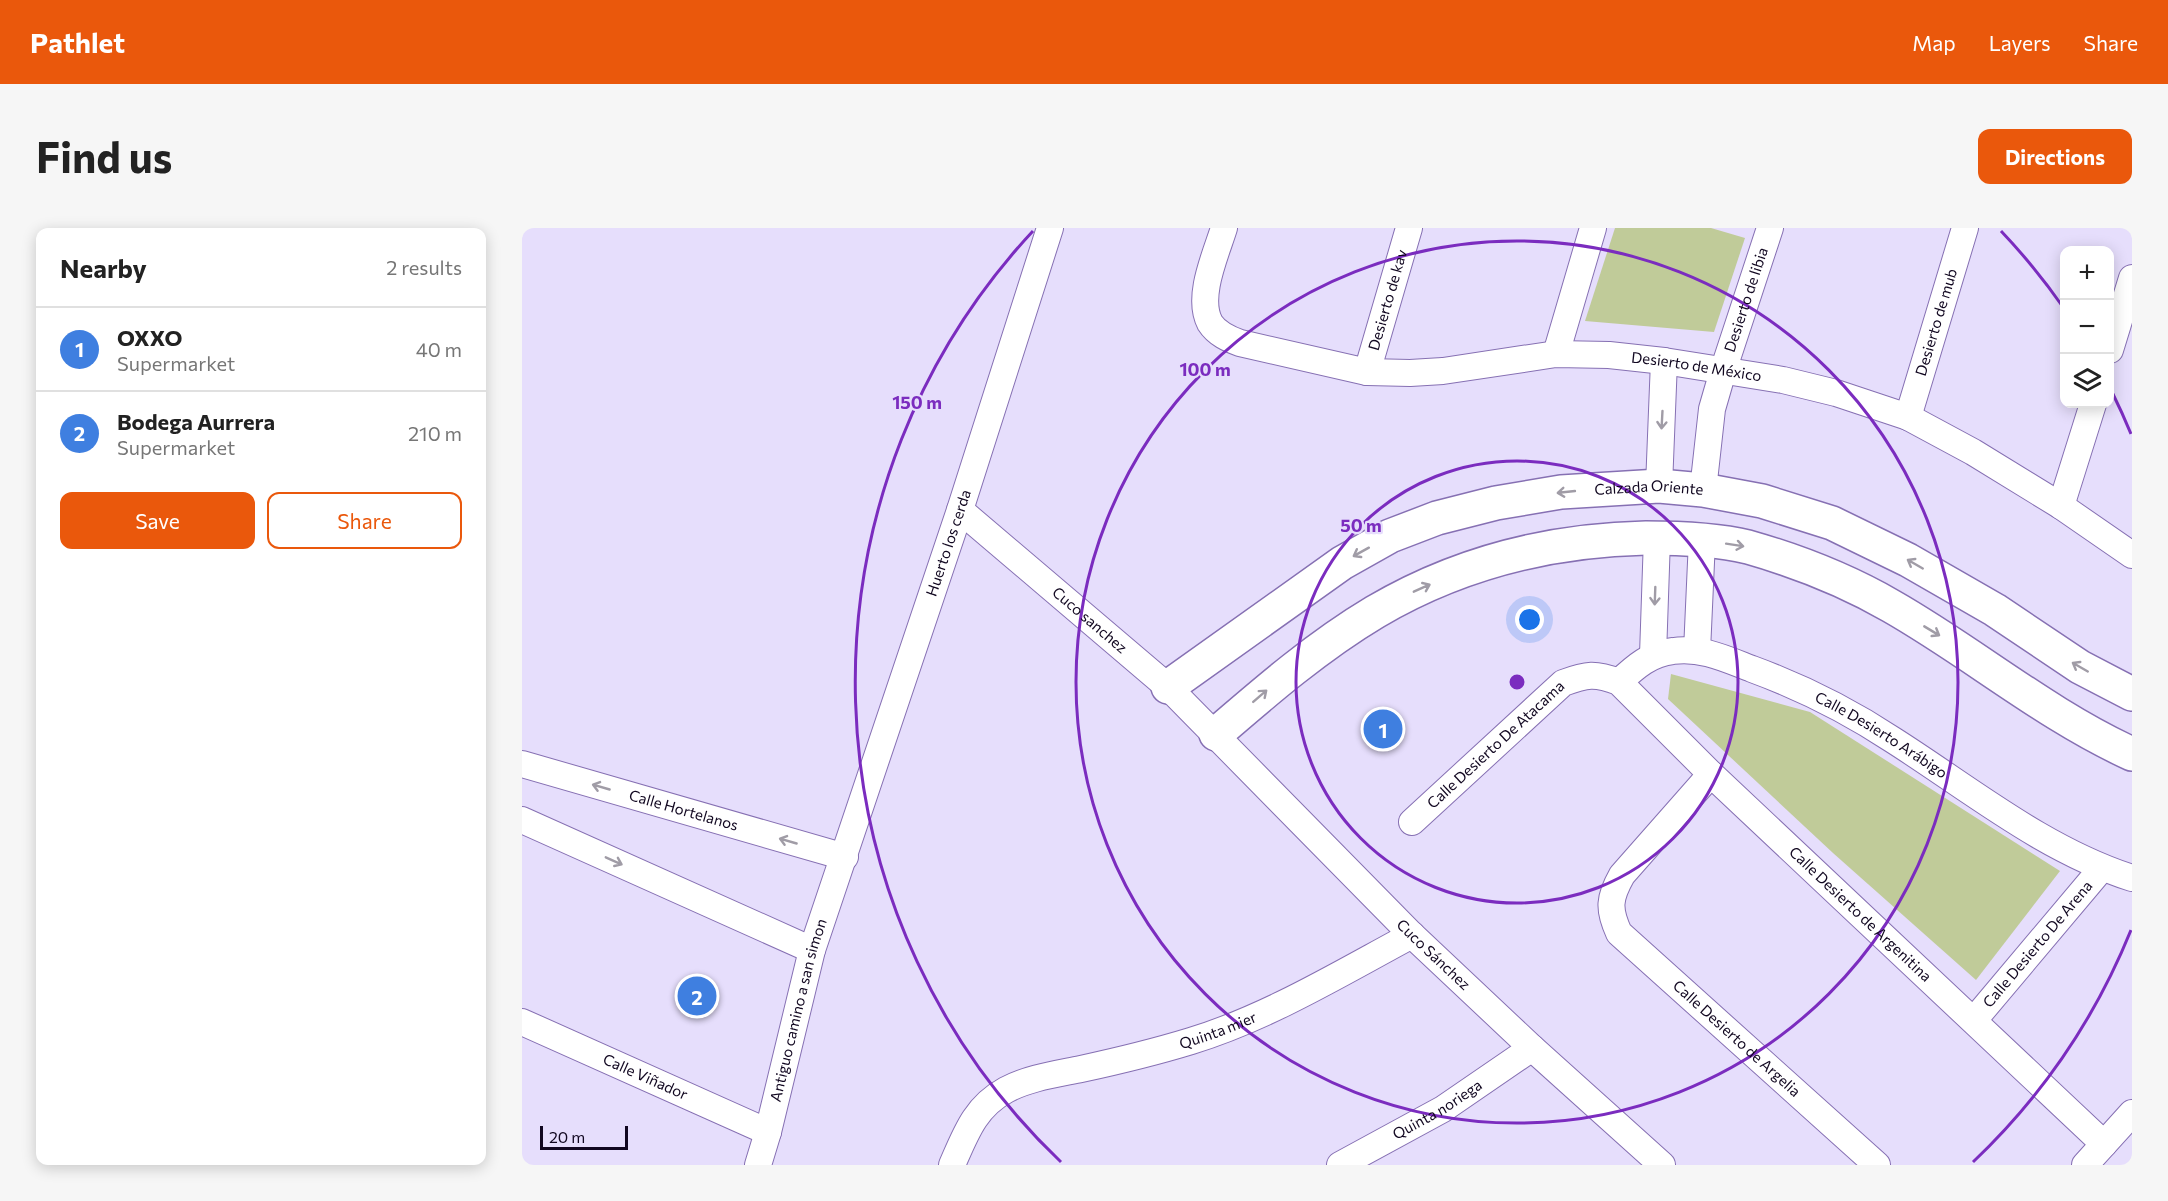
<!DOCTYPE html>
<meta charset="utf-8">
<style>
:root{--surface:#fff;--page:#f6f6f6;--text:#222;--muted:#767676;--line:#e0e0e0;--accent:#ea580c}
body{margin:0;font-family:Commissioner,sans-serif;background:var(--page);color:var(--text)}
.controls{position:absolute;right:18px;top:18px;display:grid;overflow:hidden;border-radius:12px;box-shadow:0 3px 15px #0003}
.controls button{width:54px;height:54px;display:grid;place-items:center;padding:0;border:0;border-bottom:2px solid var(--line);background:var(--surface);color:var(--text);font:30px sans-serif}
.scale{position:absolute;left:18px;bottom:15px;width:88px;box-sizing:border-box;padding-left:6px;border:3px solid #110720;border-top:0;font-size:16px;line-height:21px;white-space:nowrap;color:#110720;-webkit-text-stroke:4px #e6defc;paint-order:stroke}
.you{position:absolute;left:1008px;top:392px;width:21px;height:21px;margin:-15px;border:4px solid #fff;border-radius:50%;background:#1a73e8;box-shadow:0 0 0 9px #1a73e833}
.badge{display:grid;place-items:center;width:39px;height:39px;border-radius:50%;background:var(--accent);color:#fff;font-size:20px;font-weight:700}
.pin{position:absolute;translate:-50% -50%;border:3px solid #fff;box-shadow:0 2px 6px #0006}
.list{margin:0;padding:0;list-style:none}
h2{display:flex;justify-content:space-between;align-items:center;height:78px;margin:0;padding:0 24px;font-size:26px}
h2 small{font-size:20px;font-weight:400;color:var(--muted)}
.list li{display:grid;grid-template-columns:39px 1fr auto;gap:18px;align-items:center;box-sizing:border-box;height:84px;padding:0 24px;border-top:2px solid var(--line)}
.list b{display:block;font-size:22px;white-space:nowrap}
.list p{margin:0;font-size:20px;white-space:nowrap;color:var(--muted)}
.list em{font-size:20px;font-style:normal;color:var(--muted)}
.actions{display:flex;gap:12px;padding:18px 24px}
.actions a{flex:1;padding:14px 0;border:2px solid var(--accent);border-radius:12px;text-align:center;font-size:21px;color:var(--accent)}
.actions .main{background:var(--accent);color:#fff}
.icon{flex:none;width:33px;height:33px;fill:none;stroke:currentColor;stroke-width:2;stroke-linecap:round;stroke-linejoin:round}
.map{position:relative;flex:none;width:1610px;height:937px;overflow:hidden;border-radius:12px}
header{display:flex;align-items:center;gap:36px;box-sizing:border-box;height:84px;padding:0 30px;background:var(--accent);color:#fff}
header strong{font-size:28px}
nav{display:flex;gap:33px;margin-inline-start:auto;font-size:21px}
.intro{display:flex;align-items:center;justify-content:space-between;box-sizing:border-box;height:144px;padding:0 36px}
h1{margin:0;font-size:42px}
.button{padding:15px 27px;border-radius:12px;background:var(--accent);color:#fff;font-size:21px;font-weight:700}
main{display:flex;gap:36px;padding:0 36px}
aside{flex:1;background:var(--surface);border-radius:12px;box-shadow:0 3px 15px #0003}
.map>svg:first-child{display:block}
.green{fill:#c0cb99}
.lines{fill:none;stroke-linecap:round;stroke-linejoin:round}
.minor-casing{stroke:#8670b3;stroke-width:28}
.tertiary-casing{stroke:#8670b3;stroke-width:36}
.minor{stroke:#fff;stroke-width:26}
.tertiary{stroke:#fff;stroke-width:33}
.oneway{stroke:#a09ca6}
.ring{fill:none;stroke:#7b2cbf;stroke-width:3}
.labels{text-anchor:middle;stroke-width:4.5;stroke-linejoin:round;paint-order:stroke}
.street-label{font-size:15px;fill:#110720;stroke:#e6defc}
.centre{fill:#7b2cbf;stroke:#e6defc;stroke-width:3}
.ring-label{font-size:18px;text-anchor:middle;font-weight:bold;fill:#7b2cbf;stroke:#e6defc;stroke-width:4.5;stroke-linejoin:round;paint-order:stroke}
</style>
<header>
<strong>Pathlet</strong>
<nav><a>Map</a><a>Layers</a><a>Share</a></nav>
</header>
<div class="intro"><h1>Find us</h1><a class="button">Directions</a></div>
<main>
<aside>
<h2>Nearby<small>2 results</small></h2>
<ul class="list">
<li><span class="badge" style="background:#3f7fe0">1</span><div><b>OXXO</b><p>Supermarket</p></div><em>40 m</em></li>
<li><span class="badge" style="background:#3f7fe0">2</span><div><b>Bodega Aurrera</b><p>Supermarket</p></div><em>210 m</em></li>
</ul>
<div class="actions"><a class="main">Save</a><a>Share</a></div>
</aside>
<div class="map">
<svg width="1610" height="937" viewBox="0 0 1610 937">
<rect width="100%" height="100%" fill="#e6defc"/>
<!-- green -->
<g class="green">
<polygon points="1093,0 1189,0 1223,10 1192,104 1063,93"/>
<polygon points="1149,446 1288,484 1538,643 1454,752 1311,625 1146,471"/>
</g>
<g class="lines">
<defs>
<g id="minor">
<path id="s1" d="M702,0C694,26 674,69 688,95C695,106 707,111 718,115L845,144L888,145L921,143L1034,126L1087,127L1142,133L1261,152L1314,165L1386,189L1451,224L1539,278L1610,327"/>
<polyline points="1588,122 1610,50"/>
<polyline points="1034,126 1071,0"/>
<path id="s2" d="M845,144L887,0"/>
<path id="s3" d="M1386,189L1443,0"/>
<polyline points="1137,258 1142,133"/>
<path id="s4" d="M1181,262L1190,181L1201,143L1248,0"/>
<polyline points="1539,278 1571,176"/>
<path id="s5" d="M438,282L646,459L890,707L1010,820L1140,937"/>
<polyline points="1175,423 1180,312"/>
<polyline points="1131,427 1135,310"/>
<path id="s6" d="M1097,454C1113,439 1129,425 1151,423C1179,419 1204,431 1230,441C1279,459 1327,483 1371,512C1448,561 1522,622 1610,650"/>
<path id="s7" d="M0,536L323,629"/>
<path id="s8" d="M1189,546L1100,647C1087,670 1086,681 1097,705L1355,937"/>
<polyline points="0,592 290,722"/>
<path id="s9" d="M890,594L1041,455C1065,446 1073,445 1097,454L1189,546L1582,916"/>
<path id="s10" d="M1452,792L1580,640"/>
<path id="s11" d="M0,794L246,904"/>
<path id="s12" d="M236,937L246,904L290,722L438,282L528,0"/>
<path id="s13" d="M430,937C444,905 453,879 484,862C506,850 535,846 559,841C596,833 633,824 669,813C747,789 819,745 890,707"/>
<path id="s14" d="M818,937L921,881L1010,820"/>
<polyline points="1563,937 1610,885"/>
</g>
<g id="tertiary">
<path id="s15" d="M646,459L820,335L868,308L915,290L974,275L1039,264L1137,258L1181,262L1240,273L1310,295L1386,332L1473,382L1558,439L1610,466"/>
<path d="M694,506C745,462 796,418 853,384C936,335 1029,312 1124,310C1157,310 1193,311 1226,319C1275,333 1324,352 1369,378C1450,424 1524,487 1610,526"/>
</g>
</defs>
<!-- minor casing -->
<use href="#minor" class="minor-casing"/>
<!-- tertiary casing -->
<use href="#tertiary" class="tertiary-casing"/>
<!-- minor -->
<use href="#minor" class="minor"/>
<!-- tertiary -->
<use href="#tertiary" class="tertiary"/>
</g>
<!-- one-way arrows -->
<defs><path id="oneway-shaft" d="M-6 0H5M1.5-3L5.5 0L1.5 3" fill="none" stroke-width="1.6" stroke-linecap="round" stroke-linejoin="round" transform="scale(1.5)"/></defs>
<g class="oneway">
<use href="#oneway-shaft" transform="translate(1140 192) rotate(93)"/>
<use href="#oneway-shaft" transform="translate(1044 264) rotate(174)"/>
<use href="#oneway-shaft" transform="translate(1213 317) rotate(9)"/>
<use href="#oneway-shaft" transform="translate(839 324) rotate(151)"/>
<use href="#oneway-shaft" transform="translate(1393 336) rotate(-150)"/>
<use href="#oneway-shaft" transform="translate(900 360) rotate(-24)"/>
<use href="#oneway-shaft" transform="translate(1133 368) rotate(92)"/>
<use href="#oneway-shaft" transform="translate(1410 403) rotate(31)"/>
<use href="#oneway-shaft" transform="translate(1558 439) rotate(-150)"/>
<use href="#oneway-shaft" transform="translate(738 468) rotate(-41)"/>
<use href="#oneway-shaft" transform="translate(79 559) rotate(-164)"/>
<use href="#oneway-shaft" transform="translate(266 613) rotate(-164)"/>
<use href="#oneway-shaft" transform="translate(92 633) rotate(24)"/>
</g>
<!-- distance rings -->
<g class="ring">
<circle cx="995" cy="454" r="221"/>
<circle cx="995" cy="454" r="441"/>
<path d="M1609 702A662 662 0 0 1 1451 934M539 934A662 662 0 0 1 511 3M1479 3A662 662 0 0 1 1541 79M1590 164A662 662 0 0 1 1609 206"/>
</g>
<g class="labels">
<!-- street labels -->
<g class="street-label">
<text dy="5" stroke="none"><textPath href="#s4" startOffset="196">Desierto de libia</textPath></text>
<text dy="5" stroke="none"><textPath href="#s2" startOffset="75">Desierto de kav</textPath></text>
<text dy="5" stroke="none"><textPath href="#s3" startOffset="99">Desierto de mub</textPath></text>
<text dy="5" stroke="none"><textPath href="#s1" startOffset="597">Desierto de México</textPath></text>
<text dy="5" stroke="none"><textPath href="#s15" startOffset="534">Calzada Oriente</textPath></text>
<text dy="5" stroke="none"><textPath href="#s12" startOffset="651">Huerto los cerda</textPath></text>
<text dy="5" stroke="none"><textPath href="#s5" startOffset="170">Cuco sanchez</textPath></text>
<text dy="5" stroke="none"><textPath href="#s6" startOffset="291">Calle Desierto Arábigo</textPath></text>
<text dy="5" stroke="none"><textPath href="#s9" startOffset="114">Calle Desierto De Atacama</textPath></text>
<text dy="5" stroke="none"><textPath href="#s7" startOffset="168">Calle Hortelanos</textPath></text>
<text dy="5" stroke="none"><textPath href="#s9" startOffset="598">Calle Desierto de Argenitina</textPath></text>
<text dy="5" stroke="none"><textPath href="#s10" startOffset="99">Calle Desierto De Arena</textPath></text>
<text dy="5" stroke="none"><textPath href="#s5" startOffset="650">Cuco Sánchez</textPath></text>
<text dy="5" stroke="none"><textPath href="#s12" startOffset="160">Antiguo camino a san simon</textPath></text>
<text dy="5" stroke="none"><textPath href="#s13" startOffset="315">Quinta mier</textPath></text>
<text dy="5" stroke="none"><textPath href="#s8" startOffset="354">Calle Desierto de Argelia</textPath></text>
<text dy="5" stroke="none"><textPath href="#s11" startOffset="135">Calle Viñador</textPath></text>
<text dy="5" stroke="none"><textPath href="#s14" startOffset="112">Quinta noriega</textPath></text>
</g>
</g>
<circle cx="995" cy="454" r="9" class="centre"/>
<g class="ring-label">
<text x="683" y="148">100 m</text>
<text x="395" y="181">150 m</text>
<text x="839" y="304">50 m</text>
</g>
</svg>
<div class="controls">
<button>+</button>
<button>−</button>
<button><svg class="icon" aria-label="layers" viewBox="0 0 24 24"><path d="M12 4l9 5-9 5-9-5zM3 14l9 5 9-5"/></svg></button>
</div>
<div class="scale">20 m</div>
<div class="you"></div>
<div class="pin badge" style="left:861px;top:501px;background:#3f7fe0">1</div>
<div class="pin badge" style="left:175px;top:768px;background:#3f7fe0">2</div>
</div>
</main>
